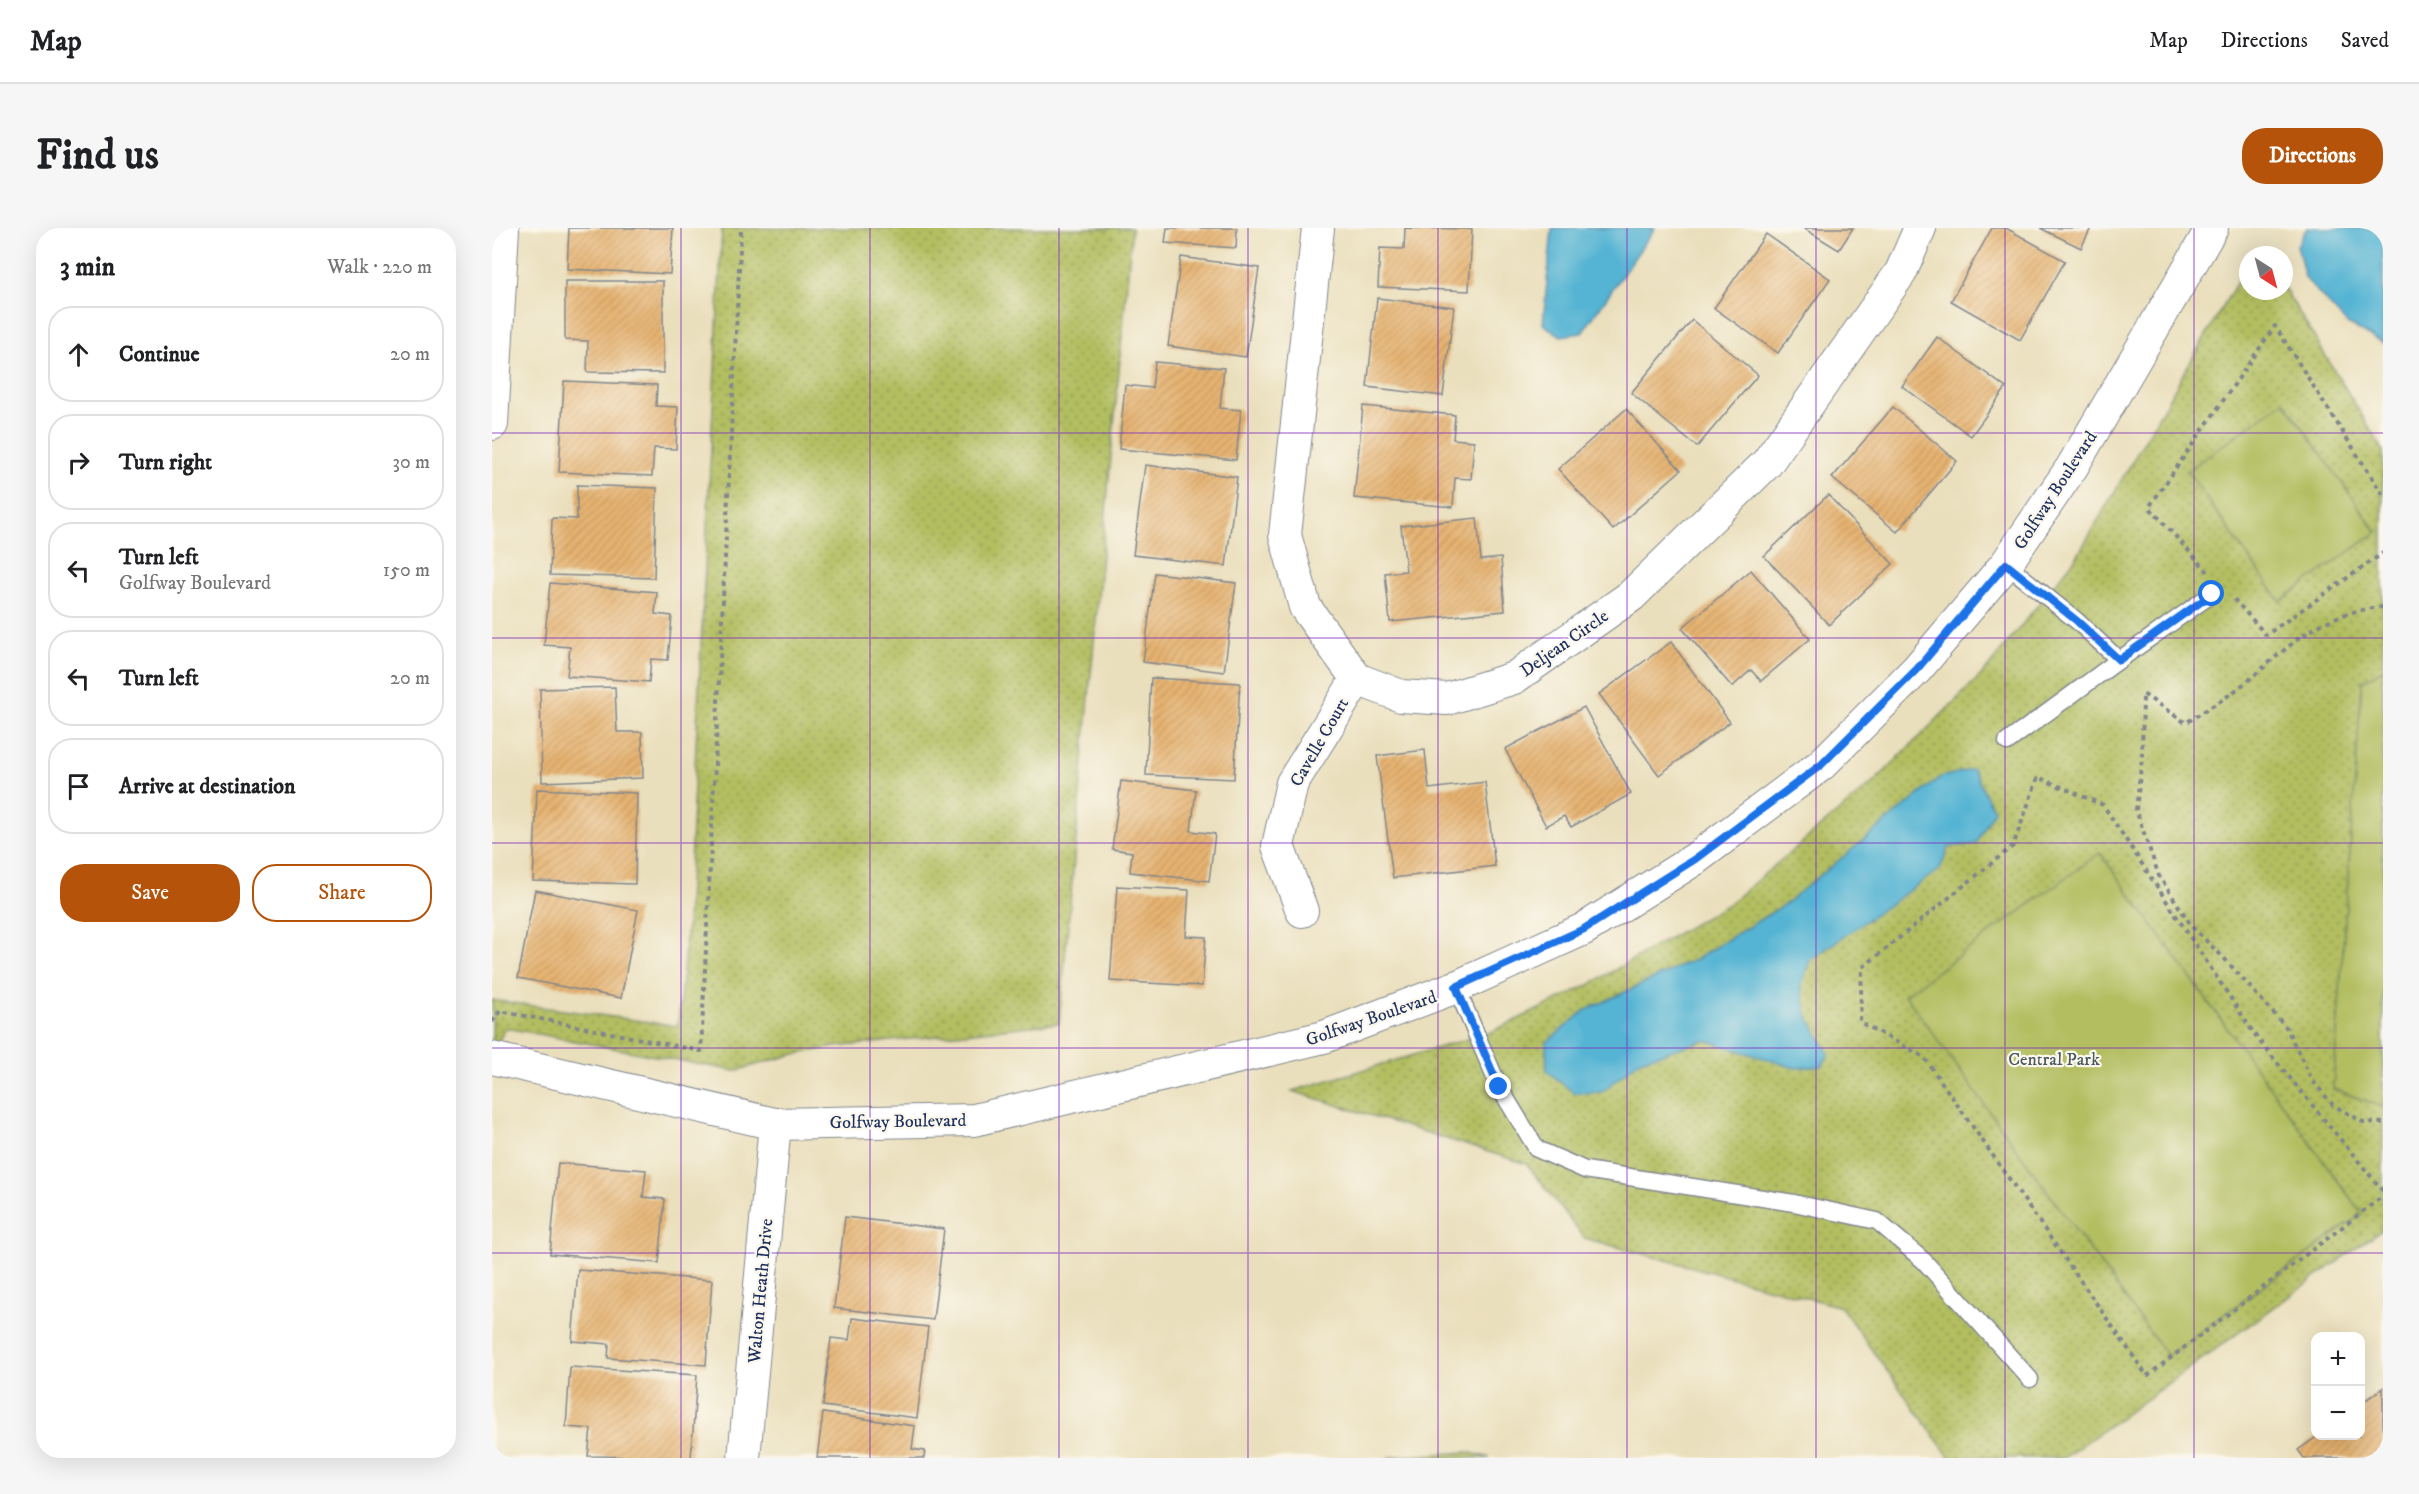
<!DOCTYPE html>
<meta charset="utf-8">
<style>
:root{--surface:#fff;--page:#f6f6f6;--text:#202124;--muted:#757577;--line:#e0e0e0;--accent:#b45309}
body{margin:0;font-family:"IM FELL DW Pica",serif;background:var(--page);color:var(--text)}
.controls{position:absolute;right:18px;bottom:18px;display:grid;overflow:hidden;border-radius:12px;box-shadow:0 6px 24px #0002}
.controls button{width:54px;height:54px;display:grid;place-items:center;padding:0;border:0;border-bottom:2px solid var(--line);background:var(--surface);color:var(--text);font:30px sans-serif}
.compass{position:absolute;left:1747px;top:18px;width:54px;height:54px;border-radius:50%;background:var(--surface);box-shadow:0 6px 24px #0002;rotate:144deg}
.stop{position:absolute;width:18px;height:18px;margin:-14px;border:4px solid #1a73e8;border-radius:50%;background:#fff}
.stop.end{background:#1a73e8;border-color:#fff;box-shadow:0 2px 6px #0008}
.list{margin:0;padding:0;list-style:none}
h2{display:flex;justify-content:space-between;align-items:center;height:78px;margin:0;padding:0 24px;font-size:26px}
h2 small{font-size:20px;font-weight:400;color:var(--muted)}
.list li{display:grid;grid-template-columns:39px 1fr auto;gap:18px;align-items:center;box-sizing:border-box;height:96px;margin:0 12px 12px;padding:0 12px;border:2px solid var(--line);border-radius:24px}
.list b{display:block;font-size:22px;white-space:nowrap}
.list p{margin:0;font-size:20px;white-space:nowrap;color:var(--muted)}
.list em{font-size:20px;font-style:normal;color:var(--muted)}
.actions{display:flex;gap:12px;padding:18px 24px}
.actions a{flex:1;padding:14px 0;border:2px solid var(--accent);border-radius:24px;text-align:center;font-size:21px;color:var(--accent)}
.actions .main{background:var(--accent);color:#fff}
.icon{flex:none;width:33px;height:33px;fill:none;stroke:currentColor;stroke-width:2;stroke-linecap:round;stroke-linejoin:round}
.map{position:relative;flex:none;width:1891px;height:1230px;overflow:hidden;border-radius:24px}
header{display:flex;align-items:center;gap:36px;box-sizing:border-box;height:84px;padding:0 30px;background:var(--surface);border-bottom:2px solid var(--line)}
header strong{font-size:28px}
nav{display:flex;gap:33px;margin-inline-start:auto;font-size:21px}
.intro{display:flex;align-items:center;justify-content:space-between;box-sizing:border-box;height:144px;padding:0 36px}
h1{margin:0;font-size:42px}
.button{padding:15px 27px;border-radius:24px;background:var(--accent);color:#fff;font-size:21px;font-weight:700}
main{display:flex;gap:36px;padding:0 36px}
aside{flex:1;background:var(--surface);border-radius:24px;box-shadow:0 6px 24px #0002}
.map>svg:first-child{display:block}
.green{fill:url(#green-dots);stroke:#66765f;stroke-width:1.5}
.wetland{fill:url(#wetland-marsh);stroke:#66765f;stroke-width:1.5}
.pitch{fill:#b2be60;stroke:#66765f;stroke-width:1.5}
.water{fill:#54b4d3;stroke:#387298;stroke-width:1.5}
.building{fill:url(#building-hatch)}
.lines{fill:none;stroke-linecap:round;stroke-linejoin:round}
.service-casing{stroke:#82878d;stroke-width:19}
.minor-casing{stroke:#82878d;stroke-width:34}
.path{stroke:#82878d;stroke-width:4;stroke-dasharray:4.5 4.5;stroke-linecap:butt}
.service{stroke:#fff;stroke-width:16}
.minor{stroke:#fff;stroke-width:32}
.route{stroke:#1a73e8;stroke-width:8}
.grid{fill:none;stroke:#7b2cbf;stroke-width:1.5;stroke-opacity:0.55}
.labels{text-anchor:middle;stroke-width:4.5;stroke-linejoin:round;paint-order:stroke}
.street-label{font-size:18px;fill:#1b2f5e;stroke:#fbf7ec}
.park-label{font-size:18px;fill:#485a5f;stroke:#fbf7ec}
</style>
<header>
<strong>Map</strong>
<nav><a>Map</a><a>Directions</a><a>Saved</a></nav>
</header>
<div class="intro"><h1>Find us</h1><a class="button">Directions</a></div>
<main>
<aside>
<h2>3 min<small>Walk · 220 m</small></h2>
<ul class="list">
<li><svg class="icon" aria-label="ahead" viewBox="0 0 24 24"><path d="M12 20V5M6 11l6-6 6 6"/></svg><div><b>Continue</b></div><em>20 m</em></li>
<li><svg class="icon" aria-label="right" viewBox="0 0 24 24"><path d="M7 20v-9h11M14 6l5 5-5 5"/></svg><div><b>Turn right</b></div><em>30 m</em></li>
<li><svg class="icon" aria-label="left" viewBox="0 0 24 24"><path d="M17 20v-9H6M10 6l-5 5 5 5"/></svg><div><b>Turn left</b><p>Golfway Boulevard</p></div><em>150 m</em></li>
<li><svg class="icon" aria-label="left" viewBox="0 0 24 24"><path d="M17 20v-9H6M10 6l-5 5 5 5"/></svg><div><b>Turn left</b></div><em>20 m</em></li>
<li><svg class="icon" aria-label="arrive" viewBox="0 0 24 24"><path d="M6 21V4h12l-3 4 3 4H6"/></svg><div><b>Arrive at destination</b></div></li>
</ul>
<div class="actions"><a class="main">Save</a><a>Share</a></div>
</aside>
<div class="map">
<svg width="1891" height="1230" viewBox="0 0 1891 1230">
<defs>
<pattern id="green-dots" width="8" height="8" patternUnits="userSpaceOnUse" patternTransform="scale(1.5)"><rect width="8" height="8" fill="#b2be60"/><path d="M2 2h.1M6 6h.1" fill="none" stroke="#909b52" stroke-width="1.8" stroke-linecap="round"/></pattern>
<pattern id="wetland-marsh" width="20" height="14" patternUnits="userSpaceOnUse" patternTransform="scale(1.5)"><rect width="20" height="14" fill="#b2be60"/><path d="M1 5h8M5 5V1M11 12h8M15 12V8" fill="none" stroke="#909b52"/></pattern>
<pattern id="building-hatch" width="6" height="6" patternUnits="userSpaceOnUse" patternTransform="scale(1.5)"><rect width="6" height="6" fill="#e6b371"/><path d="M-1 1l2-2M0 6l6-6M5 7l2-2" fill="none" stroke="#c59a64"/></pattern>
</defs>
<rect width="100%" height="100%" fill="#fbf7ec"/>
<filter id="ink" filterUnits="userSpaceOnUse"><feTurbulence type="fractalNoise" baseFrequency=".0167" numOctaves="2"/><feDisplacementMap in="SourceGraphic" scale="12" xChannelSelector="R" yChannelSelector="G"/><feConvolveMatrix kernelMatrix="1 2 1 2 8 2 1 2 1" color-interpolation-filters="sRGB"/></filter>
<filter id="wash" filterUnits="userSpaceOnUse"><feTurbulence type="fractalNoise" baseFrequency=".008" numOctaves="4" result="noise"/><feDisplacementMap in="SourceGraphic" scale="24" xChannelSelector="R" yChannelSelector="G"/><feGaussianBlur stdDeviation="1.35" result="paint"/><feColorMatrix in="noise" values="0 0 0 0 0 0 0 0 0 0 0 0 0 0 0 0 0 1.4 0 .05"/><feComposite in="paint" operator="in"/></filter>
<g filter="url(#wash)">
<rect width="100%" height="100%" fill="#eadfbc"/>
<!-- green -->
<g class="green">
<polygon points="230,0 640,0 567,795 343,819 299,827 243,843 14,800 0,824 0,772 186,798 195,697"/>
<polygon points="1756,35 1756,63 1792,63 1792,60 1891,222 1891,1001 1572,1230 1458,1230 1349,1079 1092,1010 1035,936 800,863 999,804 1097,757 1238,675 1384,552 1493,443 1585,328"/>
</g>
<!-- wetland -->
<polygon class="wetland" points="976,1224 998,1230 896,1230 897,1229"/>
<!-- pitch -->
<g class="pitch">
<polygon points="1792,173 1885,304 1788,373 1695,243"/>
<polygon points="1891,441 1891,879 1841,861 1870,454"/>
<polygon points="1608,625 1870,986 1675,1128 1413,767"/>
</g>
<!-- water -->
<g class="water">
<polygon points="1060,0 1163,0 1090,105 1069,108 1051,96"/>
<polygon points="1815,0 1891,0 1891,115 1855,96 1813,50 1805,17"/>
<polygon points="1481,541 1502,583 1484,616 1457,619 1448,641 1318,732 1309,758 1315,786 1337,826 1330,838 1303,840 1213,812 1148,832 1110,864 1082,865 1055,843 1054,815 1092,783 1204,731 1292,677 1449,549"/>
</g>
<g id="blocks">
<!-- building -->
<g class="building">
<polygon points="77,0 181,0 178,46 75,41"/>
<polygon points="675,0 745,0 744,20 673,15"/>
<polygon points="913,0 980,1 977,63 886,59 888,20 912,21"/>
<polygon points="1311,0 1361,0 1347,22"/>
<polygon points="1500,0 1514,0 1573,33 1528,112 1459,73"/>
<polygon points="1548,0 1599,0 1589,20"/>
<polygon points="1274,6 1338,51 1286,125 1222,80"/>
<polygon points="689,29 767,40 754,129 676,118"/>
<polygon points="73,53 171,53 171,145 95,144 96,113 73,112"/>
<polygon points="885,70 962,79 951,168 875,159"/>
<polygon points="1200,92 1266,147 1205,219 1139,165"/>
<polygon points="1445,109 1514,160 1479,208 1410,158"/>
<polygon points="663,134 732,140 728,180 749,182 744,232 627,221 633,157 660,160"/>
<polygon points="72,153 165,157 164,178 186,179 184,221 162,220 160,248 67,244"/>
<polygon points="871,178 963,187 961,211 982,213 979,251 963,250 961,279 862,270"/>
<polygon points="1401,179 1465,233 1405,304 1340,250"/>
<polygon points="1134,181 1189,242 1121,302 1066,241"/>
<polygon points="653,237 745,249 734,338 641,327"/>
<polygon points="85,257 165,260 162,350 58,347 60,290 85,291"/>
<polygon points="1336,267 1401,336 1337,397 1272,328"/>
<polygon points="985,290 989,332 1009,330 1013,383 898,394 893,345 914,343 909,298"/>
<polygon points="1259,342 1318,411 1269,453 1259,442 1240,459 1190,400"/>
<polygon points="663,345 744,355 732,444 651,434"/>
<polygon points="58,355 165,364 163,386 180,388 176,432 159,431 157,454 75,448 78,419 52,417"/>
<polygon points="1179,414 1238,494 1167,547 1107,466"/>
<polygon points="659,450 748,455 742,551 654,547"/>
<polygon points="123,459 125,504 150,504 151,550 50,554 48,461"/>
<polygon points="1092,479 1139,566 1079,599 1072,588 1054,598 1013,521"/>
<polygon points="933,522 937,561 993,554 1003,638 901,650 885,528"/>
<polygon points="629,553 704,562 699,603 723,606 717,653 638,644 640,624 620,621"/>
<polygon points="45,561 145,565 143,656 41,653"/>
<polygon points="625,658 697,662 694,708 714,709 710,758 618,753"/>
<polygon points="43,662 146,682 129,770 26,750"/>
<polygon points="66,935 154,942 151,969 173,971 167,1035 58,1026"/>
<polygon points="353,989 452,1001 441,1092 342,1080"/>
<polygon points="86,1042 220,1052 214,1137 116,1130 117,1116 80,1113"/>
<polygon points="360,1090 436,1099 425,1190 331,1178 339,1110 357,1112"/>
<polygon points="78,1139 205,1147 199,1230 96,1228 99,1201 74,1199"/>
<polygon points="1891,1160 1891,1230 1812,1230 1806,1222 1826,1208 1868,1208 1868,1176"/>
<polygon points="331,1185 423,1198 420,1221 433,1223 432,1230 325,1230"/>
</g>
</g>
</g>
<g filter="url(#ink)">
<use href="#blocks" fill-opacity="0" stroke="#82878d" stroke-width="1.5"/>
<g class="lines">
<defs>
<g id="service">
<polyline points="1514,336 1585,393 1627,432 1515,514"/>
<polyline points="1627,432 1720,366"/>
<polyline points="964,759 1007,859 1045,921 1093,942 1302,975 1385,993 1432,1033 1538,1151"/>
</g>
<g id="minor">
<polyline points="826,0 793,307 813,379 865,451 909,468 955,471 1022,450 1139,368 1275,235 1409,44 1428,0"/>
<polyline points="0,196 11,0"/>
<polyline points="810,683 786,618 800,555 865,451"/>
<polyline points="0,830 283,896 482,892 832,809 964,759 1092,701 1203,631 1329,537 1425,441 1514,336 1580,239 1720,0"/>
<polyline points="252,1230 283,896"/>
</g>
</defs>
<!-- service casing -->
<use href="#service" class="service-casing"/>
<!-- minor casing -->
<use href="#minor" class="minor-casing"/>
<!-- path -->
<g class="path">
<polyline points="1716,344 1657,279 1783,98 1891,267"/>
<polyline points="1742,371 1774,407 1891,325"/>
<path d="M1891,379C1821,385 1796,422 1744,462C1728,474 1710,484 1694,495L1651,466L1650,529L1644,582L1667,648L1701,700L1731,729L1794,799L1820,852L1841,877L1871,894L1891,895"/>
<polyline points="0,794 8,783 209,823 249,0"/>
<polyline points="1891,963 1765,810 1611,577 1546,549 1521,618 1370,740 1368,794 1432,829 1655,1148 1891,968"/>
</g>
<!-- service -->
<use href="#service" class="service"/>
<!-- minor -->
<use href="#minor" class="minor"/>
</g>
</g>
<g class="lines" filter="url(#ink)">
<!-- route -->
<polyline class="route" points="1007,859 964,759 1092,701 1203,631 1329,537 1425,441 1514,336 1585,393 1627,432 1720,366"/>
</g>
<!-- grid -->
<path class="grid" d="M189,0V1230M378,0V1230M567,0V1230M756,0V1230M946,0V1230M1135,0V1230M1324,0V1230M1513,0V1230M1702,0V1230M0,205H1891M0,410H1891M0,615H1891M0,820H1891M0,1025H1891"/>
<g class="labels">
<!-- street labels -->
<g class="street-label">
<text transform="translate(1563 262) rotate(-57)" y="6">Golfway Boulevard</text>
<text transform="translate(1072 415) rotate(-35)" y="6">Deljean Circle</text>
<text transform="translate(827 514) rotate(-60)" y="6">Cavelle Court</text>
<text transform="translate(879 790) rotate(-19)" y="6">Golfway Boulevard</text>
<text transform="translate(406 893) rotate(-1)" y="6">Golfway Boulevard</text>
<text transform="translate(268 1063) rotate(-85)" y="6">Walton Heath Drive</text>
</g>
<!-- park labels -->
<g class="park-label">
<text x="1562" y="837">Central Park</text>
</g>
</g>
</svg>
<div class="controls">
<button>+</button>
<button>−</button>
</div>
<svg class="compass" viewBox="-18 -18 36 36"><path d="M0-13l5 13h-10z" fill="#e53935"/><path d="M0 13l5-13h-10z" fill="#757577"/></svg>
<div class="stop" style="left:1720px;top:366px"></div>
<div class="stop end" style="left:1007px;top:859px"></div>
</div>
</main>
